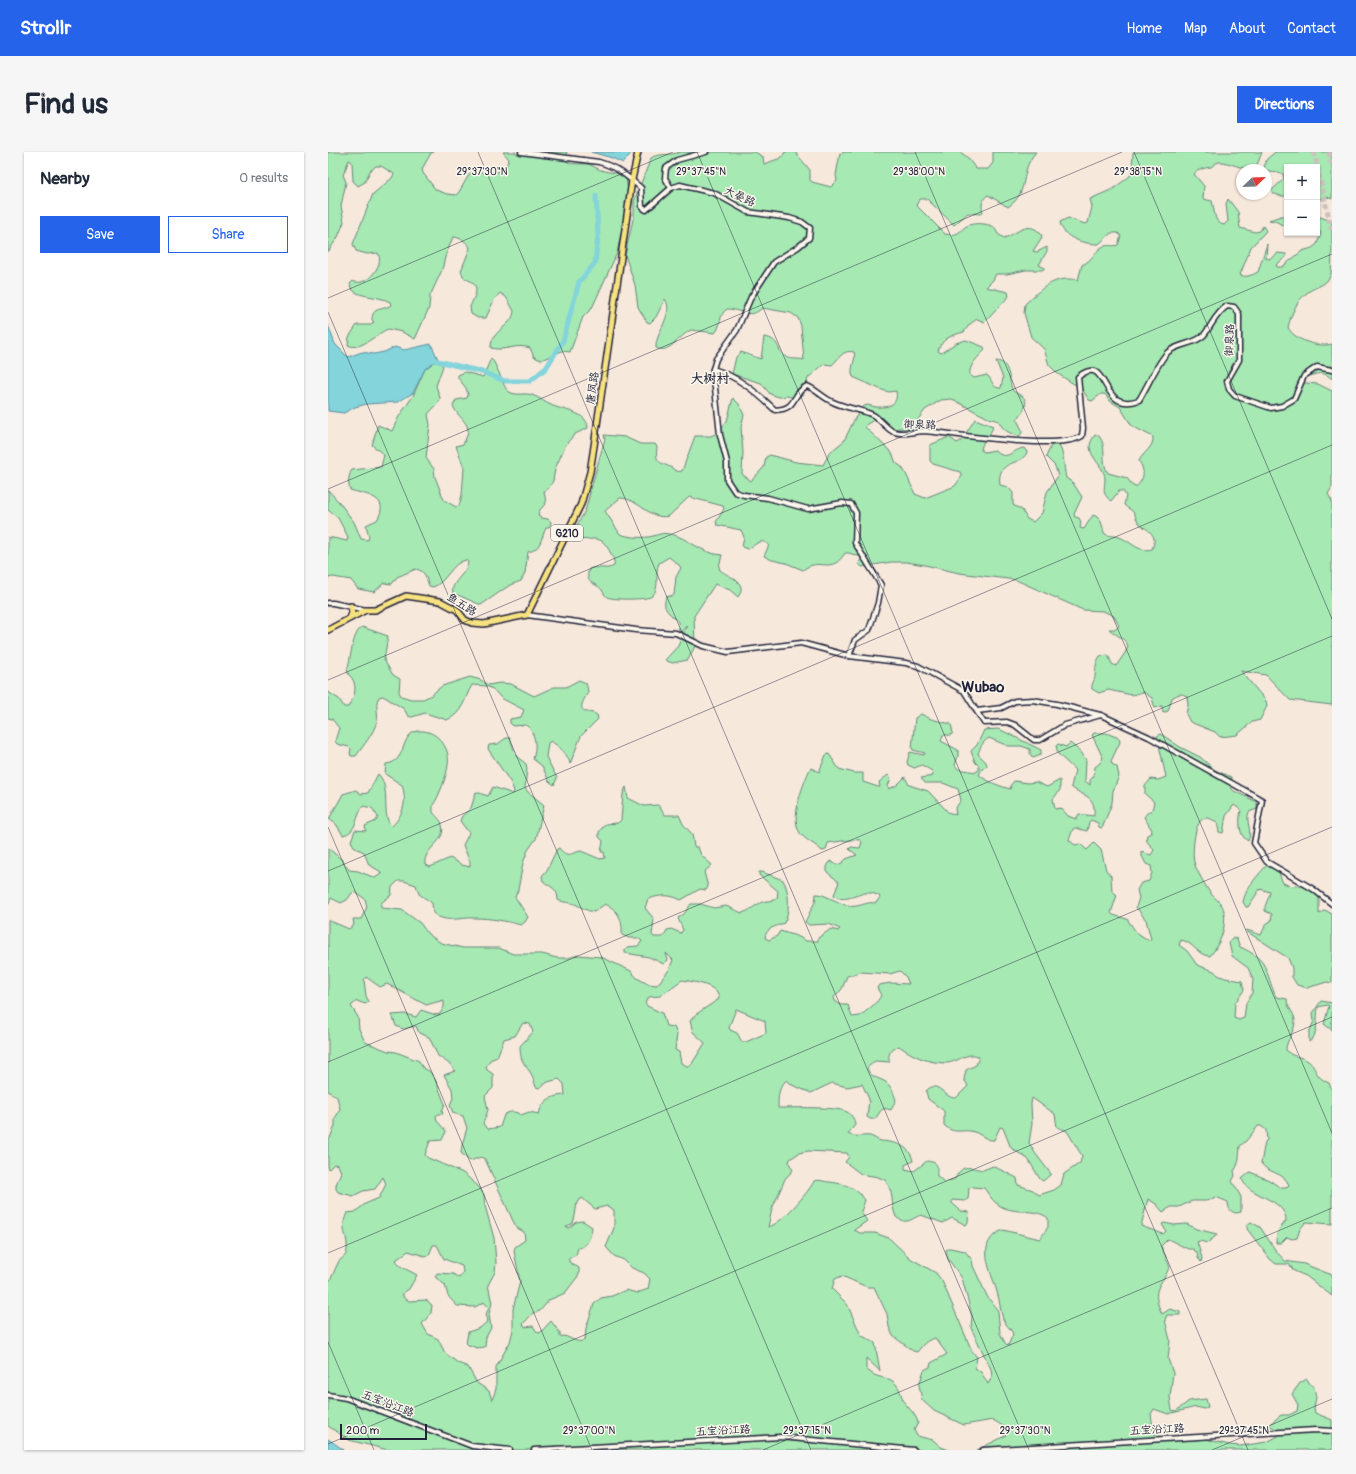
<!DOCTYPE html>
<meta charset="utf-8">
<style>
:root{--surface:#fff;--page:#f6f6f7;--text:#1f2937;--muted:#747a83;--line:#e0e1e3;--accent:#2563eb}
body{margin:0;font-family:Pangolin,"LXGW WenKai TC",sans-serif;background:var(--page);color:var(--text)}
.controls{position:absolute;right:12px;top:12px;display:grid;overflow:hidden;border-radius:0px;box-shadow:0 1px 3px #0004}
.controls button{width:36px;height:36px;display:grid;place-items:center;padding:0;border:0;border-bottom:1px solid var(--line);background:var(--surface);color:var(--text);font:20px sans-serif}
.compass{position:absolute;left:908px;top:12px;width:36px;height:36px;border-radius:50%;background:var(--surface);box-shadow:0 1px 3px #0004;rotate:67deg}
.scale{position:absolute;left:12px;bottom:10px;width:87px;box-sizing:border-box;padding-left:4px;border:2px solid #22223b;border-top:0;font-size:11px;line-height:14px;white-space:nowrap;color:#22223b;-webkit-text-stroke:3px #fbf7ec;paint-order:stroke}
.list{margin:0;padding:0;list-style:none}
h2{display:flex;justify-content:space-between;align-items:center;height:52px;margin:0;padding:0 16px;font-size:17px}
h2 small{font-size:13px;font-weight:400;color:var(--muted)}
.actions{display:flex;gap:8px;padding:12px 16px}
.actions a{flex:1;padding:9px 0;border:1px solid var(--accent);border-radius:0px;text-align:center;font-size:14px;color:var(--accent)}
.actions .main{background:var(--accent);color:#fff}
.map{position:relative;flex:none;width:1004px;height:1298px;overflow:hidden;border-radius:0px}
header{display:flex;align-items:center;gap:24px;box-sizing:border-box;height:56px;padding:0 20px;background:var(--accent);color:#fff}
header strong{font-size:19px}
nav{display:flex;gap:22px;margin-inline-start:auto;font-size:14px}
.intro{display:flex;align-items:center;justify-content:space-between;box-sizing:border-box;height:96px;padding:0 24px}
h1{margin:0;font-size:28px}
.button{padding:10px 18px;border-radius:0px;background:var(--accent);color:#fff;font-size:14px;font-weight:700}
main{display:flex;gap:24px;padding:0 24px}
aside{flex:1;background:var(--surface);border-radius:0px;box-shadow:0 1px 3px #0004}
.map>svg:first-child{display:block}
.green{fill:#a6e9b3;stroke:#648677;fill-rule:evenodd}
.water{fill:#83d4db;stroke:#5c8d9b}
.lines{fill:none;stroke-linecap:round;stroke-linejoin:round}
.river{stroke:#83d4db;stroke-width:5}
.highway-tunnel{stroke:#ccc0bc;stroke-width:5;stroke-dasharray:5 2.5;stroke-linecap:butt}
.secondary-casing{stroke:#22223b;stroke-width:7}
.highway-casing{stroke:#22223b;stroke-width:8}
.secondary{stroke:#fbf7ec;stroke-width:4}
.highway{stroke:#f7e281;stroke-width:5}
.ticks{fill:none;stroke:#22223b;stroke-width:1;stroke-opacity:0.45}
.labels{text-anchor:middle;stroke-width:3;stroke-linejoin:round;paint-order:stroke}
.shield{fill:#fbf7ec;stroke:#636270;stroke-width:1}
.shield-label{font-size:10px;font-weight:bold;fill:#22223b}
.street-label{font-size:11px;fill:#22223b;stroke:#fbf7ec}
.quarter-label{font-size:13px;font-weight:bold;fill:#22223b;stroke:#fbf7ec}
.district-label{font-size:15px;font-weight:bold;fill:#22223b;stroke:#fbf7ec}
.ticks-label{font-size:10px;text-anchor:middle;fill:#22223b;stroke:#fbf7ec;stroke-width:3;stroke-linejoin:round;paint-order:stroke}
</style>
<header>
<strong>Strollr</strong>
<nav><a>Home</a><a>Map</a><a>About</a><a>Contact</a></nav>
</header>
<div class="intro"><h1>Find us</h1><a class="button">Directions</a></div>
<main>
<aside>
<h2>Nearby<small>0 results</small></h2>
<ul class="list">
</ul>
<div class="actions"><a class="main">Save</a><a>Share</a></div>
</aside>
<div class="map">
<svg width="1004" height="1298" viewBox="0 0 1004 1298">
<rect width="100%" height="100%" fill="#f7e8dc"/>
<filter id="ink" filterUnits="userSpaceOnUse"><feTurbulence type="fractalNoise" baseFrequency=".025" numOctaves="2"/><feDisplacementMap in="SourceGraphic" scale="8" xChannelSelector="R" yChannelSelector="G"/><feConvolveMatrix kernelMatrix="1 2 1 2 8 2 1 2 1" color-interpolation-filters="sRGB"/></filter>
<g filter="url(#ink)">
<!-- green -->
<g class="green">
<path d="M0,0H106L103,1L94,17L95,21L108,38L119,42L128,43L131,40L142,21C149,18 164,23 176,18L181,7L175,0H187L189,2L199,0H239L237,8C243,14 252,11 259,12C263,12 269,17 273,18C284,22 287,18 298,26L300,39L299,51L289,101L264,156L255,165L242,200L234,199L213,208L206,205L202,196C188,191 177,200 163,196C162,178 185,175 186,159L178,145L172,141L166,148L158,166H150L143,162L142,155C147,142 155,133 136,126L133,119L142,96C140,90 131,85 125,85L117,105L114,118L102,144L101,156L87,187L74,180L60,177C49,181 32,200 20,193L21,185L29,173H43L46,170L44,168C44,154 55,159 63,153L62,150C50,143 29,146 23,136L22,132L25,129C38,136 57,113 50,101L39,102L28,99L25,92L45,42L64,26L66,22L53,14H48L42,19L37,30L30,34L25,29L24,10L21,8L15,23L18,30L13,54L16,70L10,85L0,100Z"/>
<path d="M352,0H427L435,5L436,12L453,6L457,0H467L482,18V28L484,30L503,35L509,29L508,23L512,1L514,2L515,0H632L639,5L648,17H660L665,11V0H708C690,20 703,39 680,55L660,43C654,47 653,54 655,60L652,62L640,61L626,73L599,47H592L588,53L617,82C629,84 630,81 637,75C644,70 659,71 666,75L670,82L676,86C689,82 700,67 713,82L714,85L705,99L709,100L719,95V99L711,113L717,116L714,118H698L679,122H668L665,128L658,135L680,140L681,144L659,168L657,170L649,167L642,172L636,180C624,183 614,186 610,199L613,201L628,191L638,188L656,195L657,198C651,204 640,214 642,223L646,226L659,223C665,228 664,237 673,236L675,226L668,209C683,210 680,229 685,239C688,241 690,242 694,244C703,251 693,262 689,268L694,278V281L691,284C682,282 674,278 671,269L660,266L624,247L613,248L597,258L589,269L591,275L589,278L571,276L564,278L552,268L548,267L539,272L537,275L564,301L568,311L574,315L579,324L587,342L597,346L627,334L634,324L632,320L605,312L602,309V293L621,285L629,291L633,289L647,267L665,274C663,284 654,288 653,298L656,300L667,298C678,311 685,297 696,296L699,300C694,315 668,306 672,333L680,335L685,341V353L694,358L699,367L705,370L714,361L719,340L730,324L727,314L718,305L725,289C738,295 735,315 738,326L745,331L754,345L746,362L747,365L751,366L753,370L752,376L756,377L765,363C774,366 774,373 776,381C781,385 786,383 791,385C803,389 810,401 824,397C830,383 822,380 812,372C809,369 808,365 806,361C804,358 799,356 796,353L798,344L795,339H791L783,349C773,341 777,337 777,326C776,311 752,301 767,283L771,284C780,295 772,309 780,321L799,326L805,334L808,335C817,326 817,319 811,309C815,300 826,296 825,285L804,274L792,255L782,249L777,242H773L764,249L761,248L754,237L730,222L721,213L716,197L703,185L696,161L697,152C713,137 726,123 750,128L754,113C765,108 766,100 774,95C780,92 785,95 790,93L793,84L790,81H783L771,92C756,92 735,87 732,70L740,66L757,72L760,71L764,55L762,47L785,37L802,24L804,18L805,0H934L927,18C915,18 899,9 891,10C887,11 885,14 883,15C877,16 870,17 866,22L876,34L875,47L884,49C887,58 885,71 896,73L900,69L898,52L900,47L910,60L912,76L927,80L932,79L935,74L938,79L923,95L912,123C918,126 924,123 930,120L939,92L938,106L941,107L950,101L958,102V105L948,113L949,115H954L974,99L984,96L989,92L993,81L989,75V64L1004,69C1004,81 1004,112 1003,122C999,134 988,134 980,140C968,149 964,161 960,175C965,188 991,196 1004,192V227C994,217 987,223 975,226L974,229L977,231L990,232L1004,239V335L1000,342L1004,349V553L962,548L938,523L913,519L938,549L939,554L932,568L924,570L909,583L892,585L887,580L862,570L858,562L860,553L859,545C854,540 850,542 844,546L840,559L835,561L834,554L827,556L824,546L815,540L804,543L780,538L771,541L764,537C763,531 767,529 767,524C768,516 767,512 772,504L780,503L784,512L788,514L797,501L800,495C799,487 787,483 781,477H788L791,474L786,464L775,459L755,458L688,428L631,421L597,413L578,410H563L534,415L531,412L533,405L521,401H517C503,424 492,404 475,418L458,411L444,408L436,404L441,393C432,385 427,394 419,397L414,395L416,385L413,378L389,373L388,370L396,357L395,354L361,345L341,364C322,369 310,346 292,346L277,359L292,382C300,385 311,386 320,385C328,384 333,380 342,382C360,385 371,401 394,403L391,415L392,418C400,425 421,429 410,445L402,438L387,432L366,464L367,494L360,508L344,511L337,508L350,494L359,473L353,480L351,478L350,470C344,462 333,459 338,445L346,443L348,425L353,416L351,413L341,405L331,411C326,422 333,435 324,444C321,448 284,448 279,445C276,443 276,441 274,438C268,430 256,433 261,417C270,413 277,419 286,414C287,409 285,406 283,402C271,375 259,395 247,384C246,373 255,366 258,356C264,333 270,310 277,287L276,283L297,285L312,292H327L329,295C327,312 332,310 344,316C348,319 349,320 354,319L367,284H383L389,281L399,269L405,246L411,252L416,263L413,275L415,300L414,322L423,329L436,315L438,305L442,303L468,310L495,313L502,300L516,289L527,266L536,254L540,253C551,257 572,257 568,239L561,240L554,238L525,225C521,216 529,208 526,200C514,197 511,207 504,213L496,212L480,226L476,242L470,248L460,244L451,245L442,242L433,231L404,222L408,205L413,200L433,207L436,185C453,187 448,199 458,205C461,208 471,206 476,208L473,174L470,166L463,161L434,156C422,168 413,157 399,157C390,163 394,174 387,181L363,178C352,183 341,203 328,196C327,181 347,161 337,147L328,165L322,171L319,170L310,155L307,133L297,103L306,63V49L323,6C330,1 343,4 352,0Z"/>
<path d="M947,0H1004V47L997,44L989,49V15H959V44H953L944,41L945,37L956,27L955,22C949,18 942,21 936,17L938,8Z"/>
<polygon points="953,64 959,64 959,75 947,69 941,68"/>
<path d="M163,206C171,216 175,235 180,239C188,245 196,240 204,243C211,245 216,250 223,253C235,259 259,259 260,276L247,282L238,292L227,317L225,329L220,337L216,339L218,351L211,359L210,364L213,366L220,367L223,370L222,374L218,376C213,386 213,398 200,400L197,421L193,429L182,433L153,453L125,441C122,430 139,422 140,410L138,408C124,410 118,431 105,435L101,434C97,425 99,420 88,417L69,425L64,432L56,431L46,440L30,437L23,428L5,425L0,426V385L19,389L20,385L10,366L0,358V338L11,350L26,370L33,387L40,388L41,385L38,373L49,368C63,345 39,343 22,338C20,332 20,323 24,318L53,315L56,303L44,293L50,273L64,279L70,266L85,244L97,217L110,207L115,214L108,234L112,246L111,250L100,262L102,273L98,306L106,317L107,325L116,348L128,355L131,354L134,343L136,316L128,294L135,292C148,271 132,270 125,254L128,248L139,246L140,243L138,236L130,226V223L137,220L155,225Z"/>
<path d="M34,475L60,484L56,508L65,523L72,527L71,540L73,544L83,547H95L102,544L114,534L142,525L153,528L160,533L172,531L183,532L206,544L226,535H238L251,528L258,531L260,539C259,545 247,557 259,560C263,561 265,560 269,563L270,567L253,584L242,612C241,603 230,594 223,589L220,591L218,605L229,626L226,633L221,629L214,614L205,607C209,595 208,581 198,573L185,574L182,571V567L193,565L196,558L173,546L165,537L158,534L144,533C136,547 135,561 119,568L97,561L84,565L80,564L76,557L55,544L51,545C46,553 51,560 49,569C46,581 35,594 28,604H23L22,601L23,597L21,595L9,592L7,589L11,576L4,567L0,566V540L11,547L16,555H20C26,546 30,536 24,526C21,523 20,522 19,518C23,507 24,481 34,475Z"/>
<path d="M593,562L603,567L623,572L625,581L623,583H615L613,589L630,598V604L627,613L630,617L648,620L651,618V614L647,610L643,599L649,593L656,578L670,577L675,579L713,598V603L705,606L702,602V597L693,594H680L661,586C654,590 652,596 650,602L658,610L659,614L654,617L651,623C656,628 676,636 683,637L682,634L686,629L700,631L708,630L719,635L732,628V638L725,647L727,657L733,656L740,664L748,667L751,662L766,664C768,642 755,645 743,635L747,618L730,602L728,594L730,592L738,595L742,591L753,600L758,608L757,629L762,633V628L766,624L767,615L772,611L775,606L764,583L766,581H778L791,586L792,590L783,609L784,612L789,615L791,624L785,639L784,651L775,674L774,676L771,675L770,671L763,668L761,670L759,679L747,676L745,677L741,688L747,693L752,692L759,698L766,691L773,698L778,718L783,724L784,739L789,743L783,761L785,763L799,767L808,780L820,788L823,787L818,768L808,755L811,746L809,738L813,731L821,729L824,721L823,714L818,712L813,702V700L823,703L826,698L818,688L819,683L823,681L824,678L816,665L820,660L824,658L826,650L817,642V634L823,627L830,628L838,625L829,584L833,582L852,595L872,605L887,618L903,625L905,630L903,636L906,639L929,650V657L921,660C917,669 925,679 920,689C910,684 911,667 913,658L906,653L898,664L895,681L891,680L889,670C881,666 876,663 871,671C866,679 864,701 866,710C868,718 878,735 883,742C888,747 895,752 896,759C899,775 892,792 882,804C870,804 865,790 853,788L851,793L859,799L869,813L886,819L890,823L897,826L914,829L916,838L907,851L906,866L911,868L916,866L918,851L924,841L925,827L920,816L904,804L901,791L904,786L909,787L912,795C942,808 936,818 948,845L959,847C959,856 967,861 967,869C967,880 958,888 958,898C963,905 973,904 980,909C989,915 985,924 1001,931L1004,939V1072L978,1070L972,1077L969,1086L964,1087L959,1085L953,1091H948C948,1080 951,1077 958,1069C958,1046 920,1045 914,1027L922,1020L941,1028L953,1036H958L961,1033C955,1019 940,1022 933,1011L937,990L939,988L938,978L933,974H930L918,989L912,994C911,1003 912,1011 906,1019L907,1024L904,1029L913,1045V1060C905,1063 900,1058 900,1050L888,1045L878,1049H864L851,1055H843L835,1060L828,1052L820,1047L813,1074L835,1082L838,1079L834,1072L836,1071L846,1073L859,1072L868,1077L889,1082L888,1084L879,1091L872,1089L869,1090L874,1106L873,1110L870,1106L869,1101L865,1097H860L840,1087L833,1094L842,1115C839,1119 838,1123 836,1126C826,1139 827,1147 834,1162L842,1157L852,1160V1163H839L837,1168L842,1188L840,1207L845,1221L842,1245L844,1258L848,1259L861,1249L878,1247L880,1255L876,1257L868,1255L840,1262L826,1257L823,1262L825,1275L823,1280L835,1286L850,1284L866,1288L878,1287L901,1293L912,1294L939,1290L952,1283L950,1278L942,1274L943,1271L953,1263H961L969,1259L970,1253L964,1242L972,1231L979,1227L982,1232L986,1235L988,1245L986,1256L987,1261L1004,1268V1298H649L677,1284L678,1281L675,1274L665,1268L636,1273L606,1259L594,1248L591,1233L596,1218L602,1215L603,1211L619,1202L607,1186C598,1188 595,1193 589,1200L585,1199L565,1184L561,1175L559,1162L546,1135H539L514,1124L507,1127L504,1137L519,1152L533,1183L547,1191L552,1219L538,1206V1217C551,1229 557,1223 566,1230C572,1235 573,1244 576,1250C581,1257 588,1262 590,1271L586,1278L589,1284L605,1288L613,1295L621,1298H60L21,1288L0,1274V1131C5,1125 6,1118 10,1111C13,1105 19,1106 19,1097C20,1081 11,1078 19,1061L27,1060L37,1052L51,1046L58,1032L55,1025L47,1037L35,1039L25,1044L10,1040L8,1037V1033L13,1020L10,1013L6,1012L1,1017L0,1015V991L7,974V967L12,957L9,945L0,939V768L21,777L26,773L25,767H33L39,755L37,747L27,740L24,741L19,748L13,751L3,746L0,753V696L14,708L21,718L30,719L47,726L53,722L52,719L41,713L36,700L27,696L23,689L27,678L38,679L37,674L48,669L50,665L44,656L35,654C28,663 29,681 15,683L8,672L1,667L15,642L28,638L33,642L40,641L50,622C64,635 52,665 64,674C76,662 79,649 74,633L57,622L58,612C80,610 71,582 90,579C108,577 123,595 120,613C119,623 111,645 105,653V660C108,665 113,667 114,673C119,690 95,696 97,712L102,715L122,706L134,713L142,715V710L135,693L141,681L132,669L134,664L143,656L148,640L160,644L165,635L185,642L186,639L183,631L160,597L161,593L170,592L178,586H182L188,604L198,612L199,616L197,636L199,639L216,653L208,687L200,698L195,711L190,738L187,745L200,765L197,770L193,773C178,769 162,766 147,766C132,765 117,772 105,761L104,751L91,742L88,733L76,729H70L64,735L63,743L53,751V756L74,758L92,771L100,782L113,791L135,796H171L185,802H214L229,806H240L250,803L273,805L303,819L309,826L320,832L329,833L341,818L345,808L338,801L340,808L336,812L321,805L297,801V798L299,795L310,794L314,789L310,786H301L294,783C295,769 291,758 277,752L266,760C258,759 254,755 247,752C241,750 236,751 230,748C230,736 222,735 215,729L214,724L219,718L229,697L231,696C240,707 242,701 253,699L272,707L277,706L276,700H273L275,689L271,685V680L277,672L290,671L293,668L295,642L298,635L300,646L316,654L330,653L337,663H351L355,672L364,682L366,695H370L373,703L384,713L376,720L380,735L378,738L372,737L353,748C342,742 332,743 320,747L317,756L326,767L324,783L326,785H335L339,778L343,777L353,781L355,778L350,766L356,762L363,752H372L386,756L398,754L414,761C422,759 427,753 434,750C440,748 444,750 449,746L450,739L431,723V720H434L455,728C462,740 462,760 456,771C448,775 438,775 437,786L441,788L449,784L452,779L469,784L478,789H490V786L503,777L510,779L512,777L501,772L481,773L477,770L487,750L488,742C495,741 512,752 521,754C531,756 538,749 548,751L552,745L550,743C546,742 541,740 537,741C528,743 514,751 506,743L511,730L499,720V715L502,709L509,713L514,711L518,707L529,703L521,697L523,695L532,696L534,690L532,688C525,687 507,690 500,691L498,698L494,699C488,692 478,689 472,681C462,667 474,635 481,619L483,616L491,620L498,603L501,602L511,617L526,621H535V630L550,635H552L551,630L560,623L563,626L560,634L561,637L569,633L577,625L581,633L600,639L620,660L628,663L627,657L633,648L630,637L615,631H597L593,626L605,624L604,619L594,613L586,616L580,613L579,610L582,600L596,603L597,601L585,598L584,596L587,566ZM572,819L578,825L581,832L563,831L551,833L549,836L553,843C551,850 538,859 532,864L524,865L520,853H513L507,849L506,845L514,837L519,824L533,820L562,822ZM38,825L52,835L59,832L98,853L116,848V855L112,862L108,863L93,858L88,865L77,862L64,863L68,874L75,877L88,874L91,881L101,885L110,904L123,913L127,919L116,923L124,937L125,946L122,953L125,961L135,964L139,976L134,993L133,1001L142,1009L153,1005L157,1007L185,1069L189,1076L196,1080L197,1088L187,1095L186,1099L192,1129L185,1157V1178L182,1190L168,1215V1237L164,1248L161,1239L149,1231L140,1215L130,1211L117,1201L110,1187L100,1182L94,1172L103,1161L104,1153L98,1148L81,1149L75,1145V1141L81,1137L89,1123L72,1114L68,1108L80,1099L97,1104L101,1103L105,1093H109L116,1107L134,1114L135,1120L131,1126L125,1122L109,1121L107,1125L117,1133L120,1144L129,1154L147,1155L156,1150L161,1156L158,1162L160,1169L152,1176L140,1180L138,1192L149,1196L157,1195L158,1185L163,1176L161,1162L164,1151L160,1133L167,1120L168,1110L166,1086L157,1054L156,1043L150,1034L135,1021L100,1006L97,1003L102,989L114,988L118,979L109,969L108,964L110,962H115L114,959L117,952L107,927L101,919L95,916L91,909L68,900L60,899L37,890L31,877L30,865L23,854L29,849L37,852L41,850L38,844L36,828ZM354,828C365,830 390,832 391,847L367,863L362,869L365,880L377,891L363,913L359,914L353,911L351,900L347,898L349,882L346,875L338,874L334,861L319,854L317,851L321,845L332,844ZM408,857L437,869L438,881L418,890H414L409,881L402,878L401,875ZM195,871L202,872L205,880L192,894C192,908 195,910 202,920C205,924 206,930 208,935L211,936L220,930L231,927L236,932L237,943C224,944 215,947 211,962L201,960L193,963C188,959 181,959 176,963L172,975L160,977L155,972L160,958L157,944L165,936V922L159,918L158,915L162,908L169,905L176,887L187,884ZM571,894C585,904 600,911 618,911C629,911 641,898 651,905L648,913L638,918L636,927L640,934L628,946C616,947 610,926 598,939L600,947L616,959V973C627,984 634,976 646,980C653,982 659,989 666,988L672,975L675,976L683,996L700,1007L712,1027L715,1029L723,1022L707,1001L701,991L704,972L703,952L704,946L727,962L729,975L739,979L754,1004L752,1011L736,1022L733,1033L726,1038L711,1043L705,1038L690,1033L689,1026L665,1014L655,1018C640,1015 634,1012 627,1027L616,1030L609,1024C608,1014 613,1011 599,1009L586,1019L577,1017V1013L585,1009C582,993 566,990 553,989C549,988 546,985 542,984C534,983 527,986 520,982L527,973C527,968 524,963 519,960C508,954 465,956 450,956C450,946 450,934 459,928L464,933L483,941L504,931L519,935L534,932L541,947L539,965L542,967H547C553,960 552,954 563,958L568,948C566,942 564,936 559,931C551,925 543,927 539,916L547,909L562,910C558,901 564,898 571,894ZM480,999L519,1001L521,1005L517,1010L533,1022L550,1025L557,1028C567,1042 562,1051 568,1065C579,1074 584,1066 593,1063L615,1071L624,1066L638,1073L640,1070L641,1060L633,1059L624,1051V1048L637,1049L640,1047L641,1036L645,1035L656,1036C660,1041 663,1047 668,1051C683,1064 707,1055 720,1066V1075L712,1087L675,1078C646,1090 663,1118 669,1140C672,1149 672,1158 675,1167C677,1173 683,1176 685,1182L680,1194L677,1191L672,1181L670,1159L659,1144L645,1114L644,1108L637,1099L622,1096L618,1098L620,1107L634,1126L644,1164L643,1176L663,1217L664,1225L660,1232L653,1220L647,1216L649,1205L644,1199L614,1129L608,1121L582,1106L561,1086L547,1081H532L526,1078L539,1069L533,1060L537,1048C528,1035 517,1032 502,1030C496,1030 492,1027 486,1029C482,1039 451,1074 440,1075L444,1057L457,1027L465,1018L461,1011L462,1007L471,1001ZM254,1046L267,1057L279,1054L286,1058V1076L278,1095L286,1104L296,1108L304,1116L316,1121L322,1127L320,1137L309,1141L298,1138L284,1144L273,1146L266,1152L258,1176L257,1188C249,1192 244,1186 236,1184L232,1185V1181L223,1169L212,1181L209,1180L205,1174L197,1175L195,1172L205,1161L212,1159L221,1148L237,1141L251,1123V1116L241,1110V1106L248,1103L250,1096C260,1095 263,1084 264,1075L255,1069L248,1070L241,1076L238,1075L245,1071L247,1064L249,1050Z"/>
<path d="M943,712L951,715L952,724L955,731C967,737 980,731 991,738V762L997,758L1004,762V831L999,830L979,836L969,833L964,825V816L960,806L918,779L919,778L933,783L938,772L943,769L944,762L937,759C936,753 941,747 942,740L932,737L920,755H918L915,750C918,737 923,732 931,722C936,717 936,714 943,712Z"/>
<path d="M993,849L1004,851V878L996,872L1001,854L999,853L990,855C988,866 991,884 981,890V881L986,869L985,861Z"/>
<polygon points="923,1070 932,1075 948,1099 957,1109 976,1112 1004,1123 1004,1144 978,1124 966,1119 961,1112 948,1112 942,1107 919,1077 919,1073"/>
</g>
<!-- water -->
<g class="water">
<polygon points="263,0 304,0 295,11 284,6"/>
<polygon points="0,173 7,192 20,205 34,200 46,202 56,200 67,195 76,198 103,192 110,207 97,217 85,241 70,250 39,252 27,255 16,261 0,259"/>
<polygon points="0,1287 16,1298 0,1298"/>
</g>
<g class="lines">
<!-- river -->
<polyline class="river" points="102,207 154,220 177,229 202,229 218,216 235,189 251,130 267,111 270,84 268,44"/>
<!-- highway-tunnel -->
<g class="highway-tunnel">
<polyline points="986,0 1004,80"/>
<polyline points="1001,0 1004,16"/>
</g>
<defs>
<g id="secondary">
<path d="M193,0L271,10C289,15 299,24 313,36L314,55L318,58L343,36L352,33L386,41L420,60L461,66L474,70L482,76L481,86L470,95L446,110L423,145L409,178L388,207L385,217L392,283L399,310V328L407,340L416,343L440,346L480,357L514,351L523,352L528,361L527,391L553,433L550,451L541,478L527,488L521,504"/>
<polyline points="343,36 337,26 338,16 349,8 378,0"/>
<path d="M385,217C411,225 428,240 447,258C471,257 462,242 479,234C489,238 495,246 505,250C517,256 532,257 545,263C552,267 557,275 564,279C574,284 587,279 597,279C630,282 730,299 754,284L755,276L750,225C782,199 770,263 811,248C818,237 831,208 840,200C851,191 866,193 876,183C884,173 888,161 899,154L906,155L911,162V208L899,229L901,237L907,244L943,256L954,254L966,247L976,224L989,215L1004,218"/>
<polyline points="0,451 5,451 38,458"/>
<polyline points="199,463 308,478 348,481 375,494 400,500 473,491 521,504 578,511 590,514 636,539 656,571 679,570 687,573 706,588 712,588 737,573 773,563 821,585 934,648 926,691 939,710 985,737 1004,752"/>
<polyline points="649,559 673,556 687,549 705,548 729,552 772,563"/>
<polyline points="0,1243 18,1246 144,1294 182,1298"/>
<polyline points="206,1298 453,1285 586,1298"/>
<polyline points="655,1298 988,1278 1004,1279"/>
</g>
<g id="highway">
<polyline points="22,466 24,461 23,454"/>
<polyline points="0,478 38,458 47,458 78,444 112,449 129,458 137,468 144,471 156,472 199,463 253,352 262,320 266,294 304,28 310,0"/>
</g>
</defs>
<!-- secondary casing -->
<use href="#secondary" class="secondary-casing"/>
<!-- highway casing -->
<use href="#highway" class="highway-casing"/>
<!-- secondary -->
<use href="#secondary" class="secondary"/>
<!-- highway -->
<use href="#highway" class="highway"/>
</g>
</g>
<!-- ticks -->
<path class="ticks" d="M150,0L701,1298M369,0L920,1298M587,0L1004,981M806,0L1004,467M0,146L345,0M0,160L483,1298M0,337L794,0M0,528L1004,102M0,675L264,1298M0,719L1004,293M0,910L1004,484M0,1101L1004,675M0,1190L46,1298M0,1292L1004,865M435,1298L1004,1056M884,1298L1004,1247"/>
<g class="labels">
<!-- shield labels -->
<rect class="shield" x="223" y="373" width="32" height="16" rx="3"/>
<g class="shield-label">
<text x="239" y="385">G210</text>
</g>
<!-- street labels -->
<g class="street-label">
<text transform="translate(412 44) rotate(25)" y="4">大晏路</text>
<text transform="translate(901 188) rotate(-88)" y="4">御泉路</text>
<text transform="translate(264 236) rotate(-82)" y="4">唐凤路</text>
<text transform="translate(592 272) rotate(2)" y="4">御泉路</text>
<text transform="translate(134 452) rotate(32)" y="4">鱼五路</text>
<text transform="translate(60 1251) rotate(21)" y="4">五宝沿江路</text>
<text transform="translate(829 1277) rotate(-3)" y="4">五宝沿江路</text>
<text transform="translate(395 1278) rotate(-3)" y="4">五宝沿江路</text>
</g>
<!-- quarter labels -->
<g class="quarter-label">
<text x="382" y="231">大树村</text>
</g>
<!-- district labels -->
<g class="district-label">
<text x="655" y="540">Wubao</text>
</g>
</g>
<g class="ticks-label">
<text x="154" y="23">29°37'30"N</text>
<text x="373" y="23">29°37'45"N</text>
<text x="591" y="23">29°38'00"N</text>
<text x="810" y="23">29°38'15"N</text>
<text x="261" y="1282">29°37'00"N</text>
<text x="479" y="1282">29°37'15"N</text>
<text x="697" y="1282">29°37'30"N</text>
<text x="916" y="1282">29°37'45"N</text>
</g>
</svg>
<div class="controls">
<button>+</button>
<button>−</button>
</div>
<svg class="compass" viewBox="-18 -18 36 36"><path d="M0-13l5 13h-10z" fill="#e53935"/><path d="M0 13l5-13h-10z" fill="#747a83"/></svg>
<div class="scale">200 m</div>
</div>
</main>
